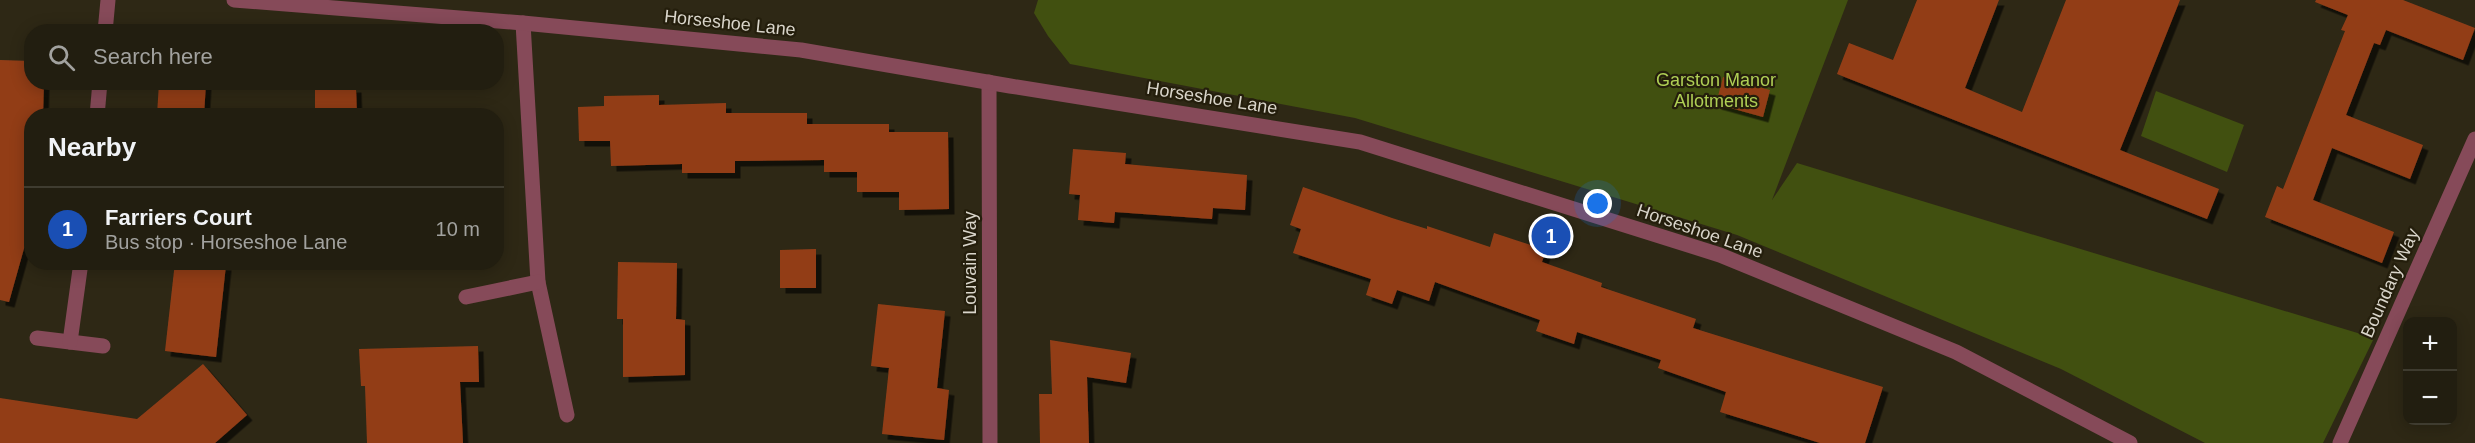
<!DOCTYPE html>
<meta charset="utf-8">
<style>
:root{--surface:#221e10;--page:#2e2b1e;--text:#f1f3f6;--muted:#a2a29f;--line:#3f3c30;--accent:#bca0f2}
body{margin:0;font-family:Arial,sans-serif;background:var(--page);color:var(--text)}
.controls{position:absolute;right:18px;bottom:18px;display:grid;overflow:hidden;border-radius:12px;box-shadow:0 3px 15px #0003}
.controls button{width:54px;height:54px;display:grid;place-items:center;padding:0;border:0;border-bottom:2px solid var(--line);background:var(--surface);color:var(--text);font:30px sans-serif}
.you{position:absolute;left:1598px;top:204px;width:21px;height:21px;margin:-15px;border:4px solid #fff;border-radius:50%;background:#1a73e8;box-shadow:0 0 0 9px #1a73e833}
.badge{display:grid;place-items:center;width:39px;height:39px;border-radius:50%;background:var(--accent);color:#fff;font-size:20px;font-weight:700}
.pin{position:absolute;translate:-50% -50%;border:3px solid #fff;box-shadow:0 2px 6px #0006}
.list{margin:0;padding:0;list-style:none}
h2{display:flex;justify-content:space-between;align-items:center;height:78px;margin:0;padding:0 24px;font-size:26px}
h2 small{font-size:20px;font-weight:400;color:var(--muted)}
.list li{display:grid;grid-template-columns:39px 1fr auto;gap:18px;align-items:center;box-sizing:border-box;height:84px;padding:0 24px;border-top:2px solid var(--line)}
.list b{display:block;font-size:22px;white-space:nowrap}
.list p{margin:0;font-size:20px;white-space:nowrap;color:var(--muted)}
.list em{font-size:20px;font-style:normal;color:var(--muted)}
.icon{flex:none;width:33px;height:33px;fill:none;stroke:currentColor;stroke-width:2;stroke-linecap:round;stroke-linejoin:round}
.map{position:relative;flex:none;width:2475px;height:443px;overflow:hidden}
.search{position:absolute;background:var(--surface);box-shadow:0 3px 15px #0003;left:24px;top:24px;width:480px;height:66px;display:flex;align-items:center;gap:15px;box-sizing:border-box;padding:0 21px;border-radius:24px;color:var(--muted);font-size:22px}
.panel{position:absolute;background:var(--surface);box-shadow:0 3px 15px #0003;left:24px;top:108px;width:480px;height:162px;border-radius:24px}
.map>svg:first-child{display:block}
.green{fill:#415010}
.building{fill:#923e19;filter:url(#shadow)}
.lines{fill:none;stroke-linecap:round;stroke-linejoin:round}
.minor{stroke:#864a59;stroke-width:15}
.tertiary{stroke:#864a59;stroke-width:15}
.labels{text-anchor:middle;stroke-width:4.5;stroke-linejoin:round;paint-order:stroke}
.street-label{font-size:18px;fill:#d9d5ca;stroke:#241e0c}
.park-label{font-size:18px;fill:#afcf55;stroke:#241e0c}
</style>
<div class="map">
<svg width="2475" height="443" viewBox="0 0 2475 443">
<defs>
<filter id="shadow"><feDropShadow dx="5.5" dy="5.5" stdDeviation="0" flood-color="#0009"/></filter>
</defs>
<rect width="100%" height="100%" fill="#2e2815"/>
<!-- green -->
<g class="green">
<polygon points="1038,0 1848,0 1772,200 1797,163 2374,338 2323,443 2205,443 2061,369 1737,235 1355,118 1070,64 1048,36 1034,13"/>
<polygon points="2156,91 2244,125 2227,172 2141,136"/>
</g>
<!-- building -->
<g class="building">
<polygon points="1917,0 1999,0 1965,88 2022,112 2066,0 2180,0 2120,150 2219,189 2207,219 1837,74 1849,43 1893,60"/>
<polygon points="2316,0 2403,0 2475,28 2463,60 2386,30 2380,45 2374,43 2346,115 2423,145 2410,179 2332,148 2313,200 2394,232 2382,263 2265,217 2277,186 2283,189 2345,31 2341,30 2348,15 2315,2"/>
<polygon points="0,60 32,61 32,82 44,82 43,116 32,116 32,220 9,302 0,300"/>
<polygon points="1723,77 1770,90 1763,117 1716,104"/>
<polygon points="159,82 206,82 204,116 157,116"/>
<polygon points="356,87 357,116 315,116 315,88"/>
<polygon points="659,95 659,105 726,103 726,113 807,113 807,124 889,124 889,132 948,132 949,209 899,210 899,192 857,192 857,172 824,172 824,160 735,161 735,173 682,173 682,164 611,166 610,141 579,141 578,107 604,106 604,96"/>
<polygon points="1073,149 1126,153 1125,164 1247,175 1245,210 1213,208 1212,219 1115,212 1114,223 1078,220 1080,195 1069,194"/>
<polygon points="1303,187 1392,218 1427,229 1427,226 1490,247 1494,233 1546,250 1542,262 1602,283 1601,287 1696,319 1693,328 1883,387 1865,443 1820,443 1720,412 1726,392 1658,368 1661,360 1577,332 1574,344 1536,331 1540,320 1435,282 1429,301 1397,290 1392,304 1366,295 1371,279 1293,253 1301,229 1290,225"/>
<polygon points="816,249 816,288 780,288 780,250"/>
<polygon points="175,262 226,265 216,357 165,351"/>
<polygon points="618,262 677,263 676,319 685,320 685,375 623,377 623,319 617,319"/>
<polygon points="878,304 945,311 937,388 949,390 944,440 882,434 889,368 871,366"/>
<polygon points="1050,340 1131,353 1126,383 1087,377 1089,443 1040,443 1039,394 1052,394"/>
<polygon points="478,346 479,382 460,382 463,443 367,443 365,386 361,386 359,349"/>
<polygon points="203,364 247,415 215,443 0,443 0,398 137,419"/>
</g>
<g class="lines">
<!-- minor -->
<g class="minor">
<polyline points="523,23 538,282 567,415"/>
<polyline points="105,32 108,0"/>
<polyline points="989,82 990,443"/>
<polyline points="97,116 100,82"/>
<polyline points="466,297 538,282"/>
<polyline points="37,338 103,346"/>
<polyline points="70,342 81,262"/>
<polyline points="2340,443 2475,139"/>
</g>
<!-- tertiary -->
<polyline class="tertiary" points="234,0 523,23 801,50 1010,86 1360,142 1720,255 1956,352 2130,443"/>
</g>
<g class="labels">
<!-- street labels -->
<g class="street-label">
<text transform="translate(730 23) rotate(6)" y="6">Horseshoe Lane</text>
<text transform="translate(1212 98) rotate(9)" y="6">Horseshoe Lane</text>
<text transform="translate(1700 231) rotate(19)" y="6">Horseshoe Lane</text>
<text transform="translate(970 263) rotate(-90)" y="6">Louvain Way</text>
<text transform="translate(2390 283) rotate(-66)" y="6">Boundary Way</text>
</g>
<!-- park labels -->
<g class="park-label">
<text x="1716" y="86">Garston Manor<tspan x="1716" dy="21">Allotments</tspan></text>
</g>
</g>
</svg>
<div class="controls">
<button>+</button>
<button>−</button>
</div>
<div class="you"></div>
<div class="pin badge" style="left:1551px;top:236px;background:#1a4fb4">1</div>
<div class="search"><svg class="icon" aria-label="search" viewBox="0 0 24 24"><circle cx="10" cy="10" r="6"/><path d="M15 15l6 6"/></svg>Search here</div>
<section class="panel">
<h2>Nearby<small></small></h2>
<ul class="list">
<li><span class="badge" style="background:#1a4fb4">1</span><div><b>Farriers Court</b><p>Bus stop · Horseshoe Lane</p></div><em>10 m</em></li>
</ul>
</section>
</div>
